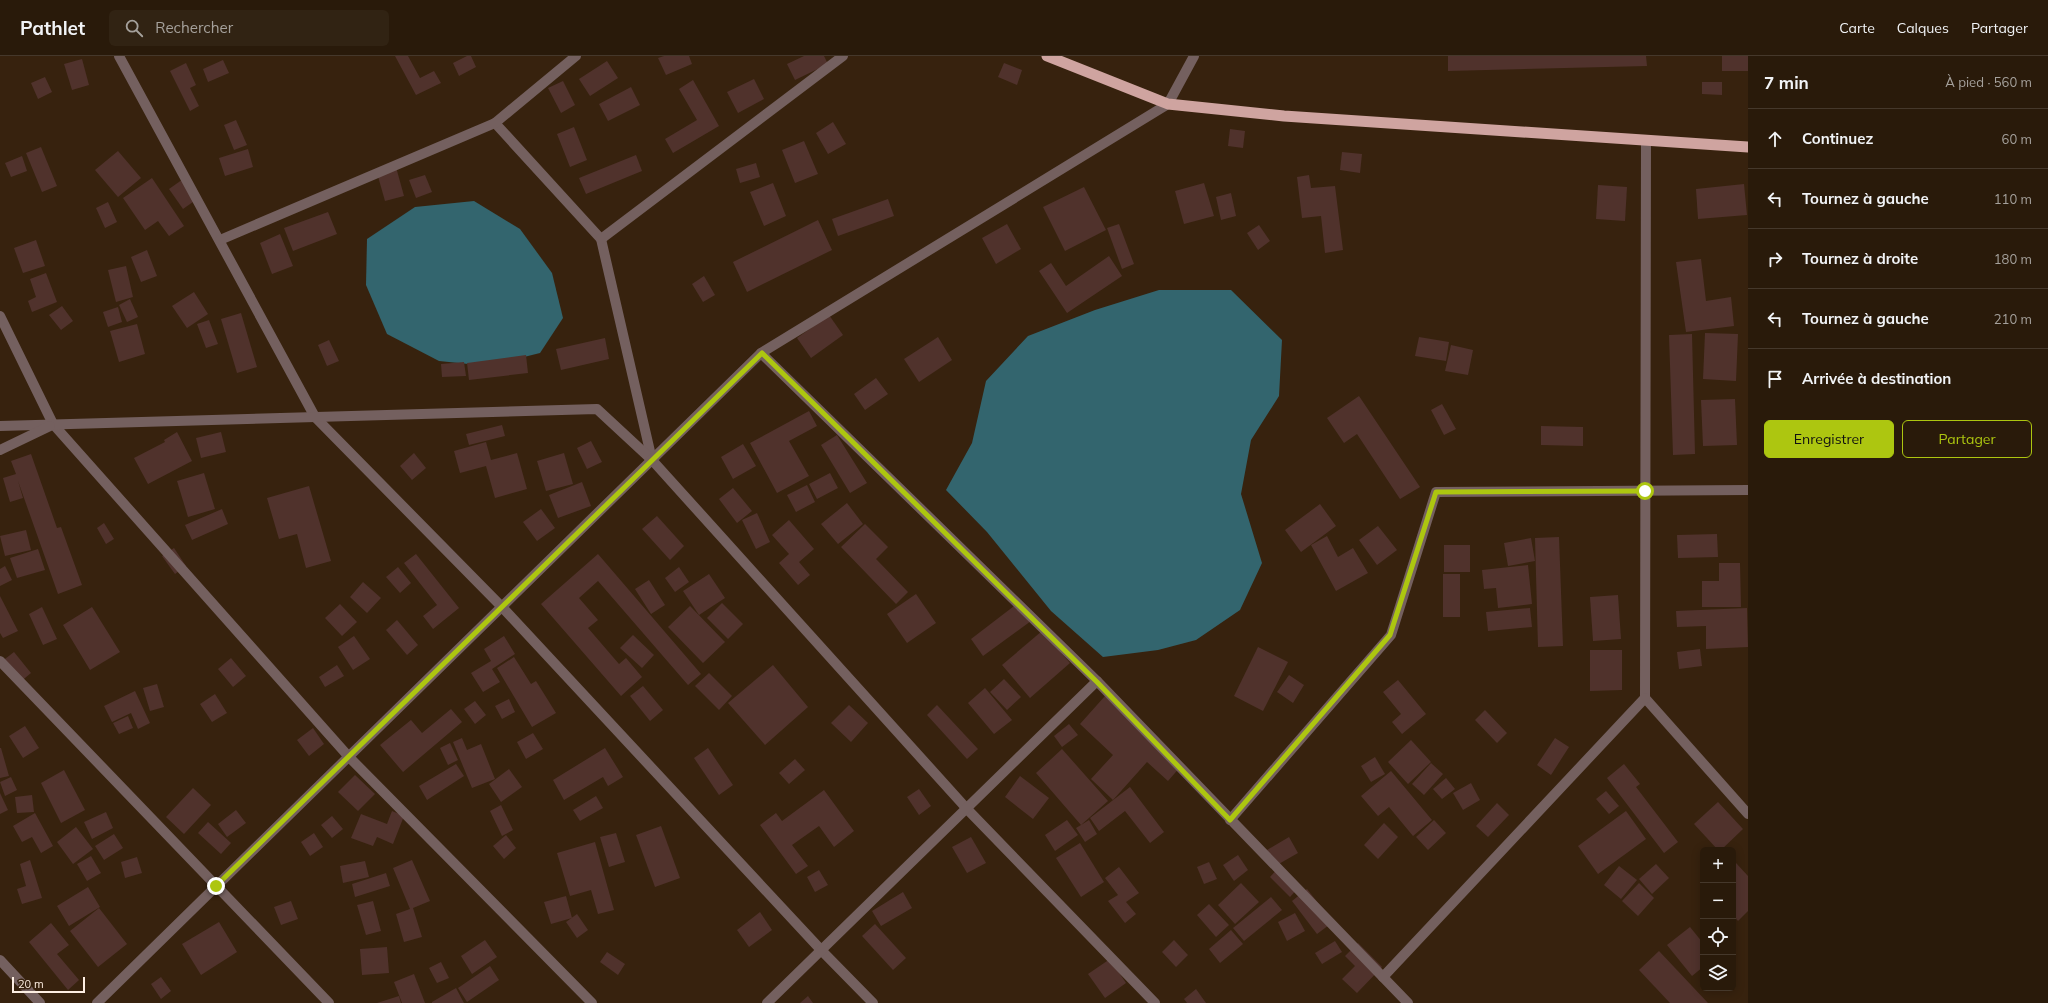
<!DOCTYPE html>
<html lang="fr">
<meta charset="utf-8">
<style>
:root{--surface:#291a0a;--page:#312313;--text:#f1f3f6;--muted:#a5a19c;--line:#45382b;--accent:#adc610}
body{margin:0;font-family:Mulish,sans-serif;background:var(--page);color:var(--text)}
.controls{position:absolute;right:12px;bottom:12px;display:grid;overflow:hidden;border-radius:6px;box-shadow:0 2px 10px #0003}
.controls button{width:36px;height:36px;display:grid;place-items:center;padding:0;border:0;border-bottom:1px solid var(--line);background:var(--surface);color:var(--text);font:20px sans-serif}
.scale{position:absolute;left:12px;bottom:10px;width:73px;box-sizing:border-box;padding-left:4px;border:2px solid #fdeee2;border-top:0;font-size:11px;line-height:14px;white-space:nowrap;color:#fdeee2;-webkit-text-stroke:3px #37220e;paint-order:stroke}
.stop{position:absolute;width:12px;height:12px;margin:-9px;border:3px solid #adc610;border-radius:50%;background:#fff}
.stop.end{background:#adc610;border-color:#fff;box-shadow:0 1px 4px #0008}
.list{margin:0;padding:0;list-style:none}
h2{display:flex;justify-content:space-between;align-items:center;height:52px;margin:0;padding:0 16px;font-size:17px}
h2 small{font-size:13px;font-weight:400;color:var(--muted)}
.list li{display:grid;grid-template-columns:26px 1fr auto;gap:12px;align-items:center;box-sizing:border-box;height:60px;padding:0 16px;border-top:1px solid var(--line)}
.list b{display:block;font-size:15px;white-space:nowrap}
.list em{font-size:13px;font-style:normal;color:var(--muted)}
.actions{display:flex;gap:8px;padding:12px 16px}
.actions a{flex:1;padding:9px 0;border:1px solid var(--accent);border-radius:6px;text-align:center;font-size:14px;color:var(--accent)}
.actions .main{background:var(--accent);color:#111}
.icon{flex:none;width:22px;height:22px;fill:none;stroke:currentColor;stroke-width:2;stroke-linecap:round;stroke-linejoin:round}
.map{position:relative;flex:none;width:1748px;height:947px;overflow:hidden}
header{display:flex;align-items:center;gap:24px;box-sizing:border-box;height:56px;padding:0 20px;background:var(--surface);border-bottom:1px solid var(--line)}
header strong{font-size:19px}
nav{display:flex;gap:22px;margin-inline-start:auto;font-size:14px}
.search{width:280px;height:36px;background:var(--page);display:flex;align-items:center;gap:10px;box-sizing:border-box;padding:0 14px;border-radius:6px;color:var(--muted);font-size:15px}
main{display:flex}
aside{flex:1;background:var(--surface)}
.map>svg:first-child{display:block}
.water{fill:#33656e}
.building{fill:#50322c}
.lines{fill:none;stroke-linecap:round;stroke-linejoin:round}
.minor{stroke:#74605f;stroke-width:10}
.trunk{stroke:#cfa4a0;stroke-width:11}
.route{stroke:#adc610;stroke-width:5}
</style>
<header>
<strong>Pathlet</strong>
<div class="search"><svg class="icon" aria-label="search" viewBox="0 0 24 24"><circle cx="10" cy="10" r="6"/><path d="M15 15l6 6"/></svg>Rechercher</div>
<nav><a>Carte</a><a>Calques</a><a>Partager</a></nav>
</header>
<main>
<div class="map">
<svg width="1748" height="947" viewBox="0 0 1748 947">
<rect width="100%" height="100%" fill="#37220e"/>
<!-- water -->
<g class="water">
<polygon points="474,145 520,173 552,217 563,262 540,297 488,310 439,305 387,278 366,229 367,183 415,151"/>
<polygon points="1159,234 1231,234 1282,284 1279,340 1251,384 1241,438 1262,507 1240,554 1196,584 1158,594 1103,601 1051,555 987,476 946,434 972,387 986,325 1028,280 1095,254"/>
</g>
<!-- building -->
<g class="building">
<polygon points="395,0 408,0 420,22 434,15 441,27 416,39"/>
<polygon points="467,0 471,0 476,11 459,20 453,7"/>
<polygon points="664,0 689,0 692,8 666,19 658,2"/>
<polygon points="804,0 824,0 828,8 795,24 787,8"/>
<polygon points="1448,0 1646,0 1647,10 1448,15"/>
<rect x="1722" y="0" width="26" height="15"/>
<polygon points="82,3 89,29 72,34 64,8"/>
<polygon points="223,4 229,17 208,26 203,13"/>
<polygon points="607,5 618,22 590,40 579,23"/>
<polygon points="186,7 196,29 190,32 199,50 190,55 170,15"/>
<polygon points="1004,7 1022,14 1017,29 998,21"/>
<polygon points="45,21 52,36 38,43 31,27"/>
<polygon points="754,23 764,43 738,57 727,36"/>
<polygon points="693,24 719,70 673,97 665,83 697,64 679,33"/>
<polygon points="563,25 575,49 561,57 548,32"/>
<polygon points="1702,26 1722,26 1722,39 1702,38"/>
<polygon points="631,31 640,49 608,65 599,48"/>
<polygon points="236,64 247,89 234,94 224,69"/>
<polygon points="833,66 846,88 828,98 816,77"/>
<polygon points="574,71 587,104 570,111 557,78"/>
<polygon points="1230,73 1245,75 1243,92 1228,90"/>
<polygon points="804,85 818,118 795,127 782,94"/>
<polygon points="41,91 57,130 42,136 26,97"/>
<polygon points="248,93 253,111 225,120 219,102"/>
<polygon points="118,95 141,122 118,141 95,114"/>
<polygon points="1342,96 1362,98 1360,117 1340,114"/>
<polygon points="636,99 642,115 586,138 579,122"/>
<polygon points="22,100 27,115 11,121 5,107"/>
<polygon points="756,107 760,121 740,127 736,113"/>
<polygon points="396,111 404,140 385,145 377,117"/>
<polygon points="425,119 432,136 416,142 409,124"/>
<polygon points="1309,119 1311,132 1335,130 1343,194 1325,197 1321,160 1302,162 1297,121"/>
<polygon points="186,121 200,141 183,153 169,133"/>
<polygon points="152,122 184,170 169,180 158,165 145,174 123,142"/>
<polygon points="773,127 786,160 764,170 750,136"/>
<polygon points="1204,127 1214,160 1184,168 1175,135"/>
<polygon points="1744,128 1747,159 1698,163 1696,133"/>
<polygon points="1598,129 1627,131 1625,165 1596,163"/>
<polygon points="1084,131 1106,174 1065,195 1043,151"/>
<polygon points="1231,137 1236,160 1221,164 1216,141"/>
<polygon points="888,143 894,160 838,180 832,163"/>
<polygon points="108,146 117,166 105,172 96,152"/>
<polygon points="328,156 337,178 293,195 284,172"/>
<polygon points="818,164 832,194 747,236 733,206"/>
<polygon points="1007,168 1021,193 996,208 982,182"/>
<polygon points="1119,168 1134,208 1122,213 1107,172"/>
<polygon points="1259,169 1270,185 1258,194 1247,177"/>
<polygon points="280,178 293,210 272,218 260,187"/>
<polygon points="36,184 45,210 23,217 14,192"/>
<polygon points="147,194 157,220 141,226 131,201"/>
<polygon points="1109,200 1122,220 1067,257 1039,215 1051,207 1066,230"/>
<polygon points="1701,203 1706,245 1731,241 1734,270 1686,276 1676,206"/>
<polygon points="126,210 133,241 116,246 108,214"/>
<polygon points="46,217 57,246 32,256 28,245 36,241 30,223"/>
<polygon points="704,220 715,239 703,246 692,228"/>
<polygon points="194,236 208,258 187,272 172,250"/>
<polygon points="130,243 138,261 127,266 119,249"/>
<polygon points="62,250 73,265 61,274 49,259"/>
<polygon points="118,251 122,266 108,271 103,256"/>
<polygon points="241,257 257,311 237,317 221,263"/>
<polygon points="829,259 843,279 811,302 797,282"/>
<polygon points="209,264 218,288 206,292 197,268"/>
<polygon points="137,268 145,298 119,306 110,275"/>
<polygon points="1705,277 1738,278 1736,325 1703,323"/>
<polygon points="1692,278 1695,398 1673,399 1669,279"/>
<polygon points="938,281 952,304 919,326 904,303"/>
<polygon points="1419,281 1449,286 1446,305 1415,300"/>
<polygon points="605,282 609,303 561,314 556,293"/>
<polygon points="329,284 339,305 327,310 318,289"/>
<polygon points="1451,289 1473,294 1468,319 1445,315"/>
<polygon points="526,299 528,317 469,324 467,307"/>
<polygon points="464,306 466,320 442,321 441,308"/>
<polygon points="876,322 888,338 865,354 854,338"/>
<polygon points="1359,340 1420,431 1400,443 1357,378 1344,387 1327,362"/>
<polygon points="1735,343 1737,389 1703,390 1701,344"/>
<polygon points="1442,348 1456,373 1444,379 1431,354"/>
<polygon points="809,355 817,370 789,385 809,420 777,437 750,387"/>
<polygon points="502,369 505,380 469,389 466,378"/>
<polygon points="1541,370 1583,371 1583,390 1541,389"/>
<polygon points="177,376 192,405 148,428 134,402 165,386 164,384"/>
<polygon points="221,376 226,396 201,402 196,382"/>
<polygon points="837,379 867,427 850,437 821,389"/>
<polygon points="591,385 602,406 587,413 577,392"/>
<polygon points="486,386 491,404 517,397 527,433 495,442 486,410 460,417 454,395"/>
<polygon points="743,388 756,410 733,423 721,401"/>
<polygon points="414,397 426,412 412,424 400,410"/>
<polygon points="564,397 573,428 546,435 537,405"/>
<polygon points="31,398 57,472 61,471 82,529 58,538 18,425 23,442 10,446 3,422 16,418 11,405"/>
<polygon points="204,417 215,453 188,461 177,425"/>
<polygon points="830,417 838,432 817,443 809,428"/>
<polygon points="582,426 591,450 558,462 549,439"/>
<polygon points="807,429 815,446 796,456 787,439"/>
<polygon points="309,430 331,505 306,512 297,478 279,483 267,442"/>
<polygon points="733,432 752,455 737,467 719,443"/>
<polygon points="847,447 863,468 838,488 821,468"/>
<polygon points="1320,448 1336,470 1301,496 1285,474"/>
<polygon points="222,453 228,468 192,484 185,469"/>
<polygon points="541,453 555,472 537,485 523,466"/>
<polygon points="757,457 770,486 756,493 742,464"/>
<polygon points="657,460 684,490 670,504 642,473"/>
<polygon points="789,464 814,493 799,506 810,519 798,529 779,507 789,498 772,479"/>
<polygon points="104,467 114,483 106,488 97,472"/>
<polygon points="865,468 888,491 876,503 908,536 896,548 841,491"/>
<polygon points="1378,470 1397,494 1377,509 1359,484"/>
<polygon points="26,474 31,494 5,500 0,480"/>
<polygon points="1717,478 1718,501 1678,502 1677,479"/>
<polygon points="1327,480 1338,501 1353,492 1368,517 1336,535 1311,489"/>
<polygon points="1559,481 1563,590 1538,591 1535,482"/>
<polygon points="1531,482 1535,505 1508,510 1504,487"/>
<rect x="1444" y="489" width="26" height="27"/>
<polygon points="174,492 186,510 175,518 162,500"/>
<polygon points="38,493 45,514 17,522 10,502"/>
<polygon points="416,498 459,552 433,573 423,560 437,549 404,507"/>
<polygon points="598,498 701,618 688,629 598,525 579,542 598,564 588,572 619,608 626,602 642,621 621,640 541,548"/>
<polygon points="1719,507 1740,507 1741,551 1702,551 1702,525 1719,525"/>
<polygon points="1528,509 1532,548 1498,552 1496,532 1484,533 1482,514"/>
<polygon points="5,510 12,524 0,530 0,513"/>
<polygon points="398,511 411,527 400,537 386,521"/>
<polygon points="679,511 689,526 675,536 665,522"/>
<polygon points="709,518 725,542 699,559 683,535"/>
<rect x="1443" y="518" width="17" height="43"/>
<polygon points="649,524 665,549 651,558 635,533"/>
<polygon points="363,526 381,542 367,557 350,541"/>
<polygon points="916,538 936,567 907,587 887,558"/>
<polygon points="1618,539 1621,583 1593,585 1590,541"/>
<polygon points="0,540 18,575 3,582 0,577"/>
<polygon points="722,547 743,568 728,583 707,562"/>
<polygon points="1018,547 1031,565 983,600 971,583"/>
<polygon points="340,548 357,566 342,580 325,562"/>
<polygon points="690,550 725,586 703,607 668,571"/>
<polygon points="42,551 57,583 43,589 29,558"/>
<polygon points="92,551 120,596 90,614 63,569"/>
<polygon points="1530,552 1532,571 1488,575 1486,556"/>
<polygon points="1747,552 1748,591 1706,593 1706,570 1677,571 1676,555"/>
<polygon points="397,564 418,589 407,599 386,574"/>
<polygon points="1042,575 1070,607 1030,642 1002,609"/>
<polygon points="633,579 654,599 642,612 620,592"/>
<polygon points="354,580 370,603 353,614 338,591"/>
<polygon points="504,580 515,598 492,613 500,626 483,636 471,617 491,605 484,593"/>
<polygon points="1258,591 1288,606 1263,655 1234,640"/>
<polygon points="1700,593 1702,610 1679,613 1677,596"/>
<polygon points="1590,594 1622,594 1622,634 1590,635"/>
<polygon points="14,596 31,617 19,627 1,606"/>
<polygon points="514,601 531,628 536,625 556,657 532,671 497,612"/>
<polygon points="231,602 246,620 233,631 218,613"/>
<polygon points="337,609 344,620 325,631 319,621"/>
<polygon points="773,609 808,651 765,689 728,647"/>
<polygon points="709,617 732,640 719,654 695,630"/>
<polygon points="1289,619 1304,629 1293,647 1277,636"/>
<polygon points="1004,623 1021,641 1007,654 990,636"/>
<polygon points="1398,624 1426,658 1402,678 1392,666 1401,658 1383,636"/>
<polygon points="157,628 164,651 150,655 143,632"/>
<polygon points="643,630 663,654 650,665 630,640"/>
<polygon points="985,632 1012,664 994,678 968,647"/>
<polygon points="135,635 150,667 138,673 131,657 112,666 104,650"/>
<polygon points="215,638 227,657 212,666 200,648"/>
<polygon points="1105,640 1181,710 1168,725 1147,706 1113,744 1091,723 1113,699 1080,668"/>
<polygon points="509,643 515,656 502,663 495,650"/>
<polygon points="475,645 486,659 475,668 464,653"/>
<polygon points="849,649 868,667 851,686 831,667"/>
<polygon points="937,649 978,693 967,703 927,659"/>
<polygon points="451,653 462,666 403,716 380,689 411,664 422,677"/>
<polygon points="1485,654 1507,677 1497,687 1475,664"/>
<polygon points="128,660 133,672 119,678 113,667"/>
<polygon points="1069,668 1078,679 1062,691 1054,680"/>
<polygon points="25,670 39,692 23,702 9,680"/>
<polygon points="313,672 324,688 309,700 297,684"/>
<polygon points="533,677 543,693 526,703 517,686"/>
<polygon points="462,682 467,694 481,688 495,723 472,732 453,686"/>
<polygon points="1555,682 1569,691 1551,719 1537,709"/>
<polygon points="1411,684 1431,706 1408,728 1388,706"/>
<polygon points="450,687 458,704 448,709 440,692"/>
<polygon points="0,692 1,692 9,720 0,722"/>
<polygon points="605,692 623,721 608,730 603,721 564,744 553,724"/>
<polygon points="708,692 733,729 719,739 694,702"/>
<polygon points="1062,693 1108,745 1081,769 1089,764 1097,778 1085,786 1076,772 1081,769 1036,717"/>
<polygon points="1375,701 1385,718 1371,726 1361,710"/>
<polygon points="795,703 805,714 789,728 779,717"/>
<polygon points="1431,707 1443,718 1424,739 1412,728"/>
<polygon points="456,708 464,720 427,744 419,730"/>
<polygon points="1624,708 1640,728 1636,731 1678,786 1664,797 1607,722"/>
<polygon points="509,713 522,731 501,746 489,728"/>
<polygon points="64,714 85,754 61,767 41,727"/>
<polygon points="1391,715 1432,764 1413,780 1389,751 1378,760 1361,740"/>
<polygon points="355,719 375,738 358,755 338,736"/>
<polygon points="1020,720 1049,742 1033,763 1005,741"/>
<polygon points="11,721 17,734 5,740 0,726"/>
<polygon points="1446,722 1455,733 1442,743 1433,733"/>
<polygon points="1471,727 1480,744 1463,754 1453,737"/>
<polygon points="1130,731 1164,776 1150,787 1125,755 1099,775 1090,762"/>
<polygon points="193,732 211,749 184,778 166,761"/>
<polygon points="919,733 931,750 919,759 907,741"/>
<polygon points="824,734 854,775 834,791 819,770 792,789 808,810 796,818 760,769 776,757 782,765"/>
<polygon points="1606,735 1619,750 1609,758 1596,743"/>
<polygon points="0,737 8,754 0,758"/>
<polygon points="32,739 34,756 17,757 15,741"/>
<polygon points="596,740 603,752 580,765 573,754"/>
<polygon points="1718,746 1743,773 1721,794 1718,794 1694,768"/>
<polygon points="1497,747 1509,759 1488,781 1476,770"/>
<polygon points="501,749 513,774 502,780 490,755"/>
<polygon points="236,754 246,767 227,781 218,768"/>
<polygon points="392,755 404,760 393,788 377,781 373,790 351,782 361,758 387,768"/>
<polygon points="1626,755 1646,783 1598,818 1578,790"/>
<polygon points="106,756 113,772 92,783 84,766"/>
<polygon points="35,757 53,790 41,797 32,781 22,786 13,770"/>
<polygon points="332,760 343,773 332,782 321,769"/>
<polygon points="1067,764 1078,779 1055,795 1045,779"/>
<polygon points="1434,764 1446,777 1428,794 1416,781"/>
<polygon points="208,766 231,787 221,798 198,777"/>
<polygon points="1384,767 1398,781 1378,803 1364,789"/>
<polygon points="661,770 680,822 655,831 636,779"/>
<polygon points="76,771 93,793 73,808 57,786"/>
<polygon points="314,777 323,791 310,800 301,786"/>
<polygon points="616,777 625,806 609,811 600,781"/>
<polygon points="114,778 123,792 104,804 95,790"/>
<polygon points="506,779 516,792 504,803 493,790"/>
<polygon points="971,781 986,807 967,817 952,791"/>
<polygon points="1289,781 1298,797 1277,809 1267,794"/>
<polygon points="595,786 614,854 598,858 591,834 570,840 557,797"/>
<polygon points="1080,787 1104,826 1081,841 1056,802"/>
<polygon points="1238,799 1248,814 1234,825 1223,809"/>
<polygon points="91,800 101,817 87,825 77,808"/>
<polygon points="137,801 142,817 125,822 121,806"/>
<polygon points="30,804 42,842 22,848 17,833 26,830 20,808"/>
<polygon points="412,804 430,845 413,852 422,881 404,886 396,858 410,853 393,812"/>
<polygon points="365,805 369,821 343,827 340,810"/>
<polygon points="1209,806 1217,823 1204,828 1197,811"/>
<polygon points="1736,807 1748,820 1748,855 1738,865 1733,859 1733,810"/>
<polygon points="1656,808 1669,822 1652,838 1639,823"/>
<polygon points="1280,810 1300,830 1290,841 1270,821"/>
<polygon points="1619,810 1637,824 1621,843 1604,829"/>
<polygon points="1119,811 1139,837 1126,846 1136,858 1125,867 1108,845 1118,839 1105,822"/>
<polygon points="819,814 828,829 815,836 807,821"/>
<polygon points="386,817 390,830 355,841 352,828"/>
<polygon points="1241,827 1259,846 1235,868 1218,849"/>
<polygon points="1639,827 1654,842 1638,860 1622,845"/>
<polygon points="88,831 100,851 69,870 57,850"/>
<polygon points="1307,833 1333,866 1317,878 1292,845"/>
<polygon points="903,836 912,852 881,870 872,855"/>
<polygon points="566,840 572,862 551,868 544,846"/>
<polygon points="1271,841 1282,854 1244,885 1233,872"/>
<polygon points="291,845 298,863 281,869 274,851"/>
<polygon points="373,845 381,875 366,879 357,849"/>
<polygon points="1209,848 1229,869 1216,881 1197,859"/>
<polygon points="99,852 127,888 98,911 70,875"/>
<polygon points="760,856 772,874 749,891 737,874"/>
<polygon points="1295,857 1305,875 1287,885 1278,866"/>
<polygon points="577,858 588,874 577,882 566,866"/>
<polygon points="219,866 237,896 201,919 182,888"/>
<polygon points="51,867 69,889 57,898 79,924 68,934 29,886"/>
<polygon points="875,868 906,902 893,914 862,880"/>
<polygon points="1690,871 1703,887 1703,911 1692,920 1667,889"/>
<polygon points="1231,874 1243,888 1220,907 1209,893"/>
<polygon points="485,884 497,901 472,918 461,900"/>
<polygon points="1174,884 1188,899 1176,911 1162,896"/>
<polygon points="1335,885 1342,896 1322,908 1315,897"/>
<polygon points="1358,887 1382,911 1357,937 1342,923 1355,910 1345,900"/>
<polygon points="387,891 389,917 362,919 360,893"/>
<polygon points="1659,895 1708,947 1670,947 1639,914"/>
<polygon points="607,896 625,908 618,919 600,906"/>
<polygon points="1110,903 1126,927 1105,942 1088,918"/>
<polygon points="441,906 449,922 437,927 429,912"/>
<polygon points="490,910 499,924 467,946 458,932"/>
<polygon points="414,918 425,947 402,947 394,926"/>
<polygon points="161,921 171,935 161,943 151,928"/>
<polygon points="456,932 464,947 432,947 432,946"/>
<polygon points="1196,933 1206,947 1187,947 1184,943"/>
<polygon points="399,940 401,947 377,947"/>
<polygon points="808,940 813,947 800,947"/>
</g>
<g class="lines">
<!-- minor -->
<g class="minor">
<polyline points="119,0 315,361 502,551 822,895 873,947"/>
<polyline points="495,67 601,183 652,404"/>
<polyline points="1646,84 1645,642 1748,758"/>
<polyline points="601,183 843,0"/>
<polyline points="220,184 495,67 576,0"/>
<polyline points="0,260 53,368 349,701 592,947"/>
<polyline points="761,297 1097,625 1408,947"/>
<polyline points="0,370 597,353 652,404 967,753 1155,947"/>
<polyline points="0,394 50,370"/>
<polyline points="0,605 329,947"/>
<polyline points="1230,764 1391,579 1436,436 1748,434"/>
<polyline points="0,904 40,947"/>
<polyline points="1383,921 1645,642"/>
<polyline points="97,947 761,297 1168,48 1194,0"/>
<polyline points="767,947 1097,625"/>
</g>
<!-- trunk -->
<polyline class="trunk" points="1047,0 1168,48 1284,60 1748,91"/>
</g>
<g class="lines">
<!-- route -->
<polyline class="route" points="216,830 762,297 1097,626 1230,764 1390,579 1436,436 1645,435"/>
</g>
</svg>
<div class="controls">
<button>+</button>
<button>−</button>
<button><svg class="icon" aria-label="locate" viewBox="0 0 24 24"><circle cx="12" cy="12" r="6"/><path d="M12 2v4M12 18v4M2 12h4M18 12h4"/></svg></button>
<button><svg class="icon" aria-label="layers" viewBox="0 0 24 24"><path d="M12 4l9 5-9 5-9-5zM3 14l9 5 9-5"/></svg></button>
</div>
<div class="scale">20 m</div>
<div class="stop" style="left:1645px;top:435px"></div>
<div class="stop end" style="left:216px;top:830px"></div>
</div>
<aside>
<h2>7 min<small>À pied · 560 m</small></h2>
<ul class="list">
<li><svg class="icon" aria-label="ahead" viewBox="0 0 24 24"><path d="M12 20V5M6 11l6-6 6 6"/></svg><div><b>Continuez</b></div><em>60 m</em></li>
<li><svg class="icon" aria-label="left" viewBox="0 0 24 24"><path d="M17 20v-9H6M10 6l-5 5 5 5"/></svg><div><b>Tournez à gauche</b></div><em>110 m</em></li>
<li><svg class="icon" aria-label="right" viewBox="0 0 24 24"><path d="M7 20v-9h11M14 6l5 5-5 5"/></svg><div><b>Tournez à droite</b></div><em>180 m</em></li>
<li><svg class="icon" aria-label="left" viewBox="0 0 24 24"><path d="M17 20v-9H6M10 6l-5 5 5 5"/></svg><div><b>Tournez à gauche</b></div><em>210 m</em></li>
<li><svg class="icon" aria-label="arrive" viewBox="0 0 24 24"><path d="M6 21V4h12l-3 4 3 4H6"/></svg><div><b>Arrivée à destination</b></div></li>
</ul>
<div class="actions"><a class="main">Enregistrer</a><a>Partager</a></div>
</aside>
</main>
